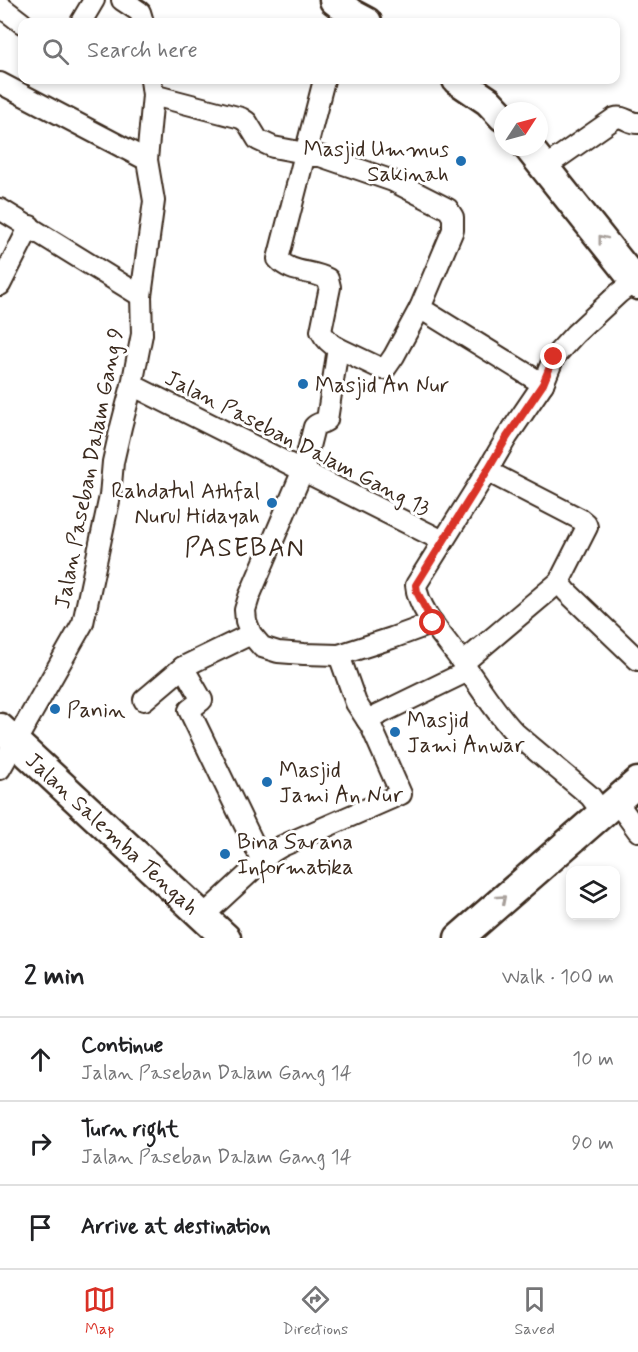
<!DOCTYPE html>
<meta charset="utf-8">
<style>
:root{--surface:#fff;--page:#f2f2f2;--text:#202124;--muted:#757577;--line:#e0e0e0;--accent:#d93025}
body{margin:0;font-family:Mynerve,sans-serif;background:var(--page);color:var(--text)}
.controls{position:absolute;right:18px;bottom:18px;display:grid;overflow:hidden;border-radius:12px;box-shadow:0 3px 9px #0003}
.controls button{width:54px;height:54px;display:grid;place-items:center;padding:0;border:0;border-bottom:2px solid var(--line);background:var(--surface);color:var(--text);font:30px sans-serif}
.compass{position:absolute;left:494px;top:102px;width:54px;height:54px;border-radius:50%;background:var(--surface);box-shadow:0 3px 9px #0003;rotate:54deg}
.stop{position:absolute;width:18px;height:18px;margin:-14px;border:4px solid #d93025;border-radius:50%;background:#fff}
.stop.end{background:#d93025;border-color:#fff;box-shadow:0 2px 6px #0008}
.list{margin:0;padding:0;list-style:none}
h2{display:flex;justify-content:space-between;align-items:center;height:78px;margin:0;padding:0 24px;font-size:26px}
h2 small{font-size:20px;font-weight:400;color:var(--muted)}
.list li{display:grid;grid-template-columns:39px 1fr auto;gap:18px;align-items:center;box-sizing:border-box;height:84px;padding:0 24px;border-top:2px solid var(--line)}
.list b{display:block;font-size:22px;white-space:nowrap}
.list p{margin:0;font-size:20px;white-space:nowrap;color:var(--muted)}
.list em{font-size:20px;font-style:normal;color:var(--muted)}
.icon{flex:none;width:33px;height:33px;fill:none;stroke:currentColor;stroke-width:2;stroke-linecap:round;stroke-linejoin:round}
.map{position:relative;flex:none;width:638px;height:938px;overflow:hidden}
.search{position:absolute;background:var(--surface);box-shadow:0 3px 9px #0003;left:18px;right:18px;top:18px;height:66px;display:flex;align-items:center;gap:15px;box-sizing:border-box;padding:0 21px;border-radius:12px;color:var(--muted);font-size:22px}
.sheet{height:330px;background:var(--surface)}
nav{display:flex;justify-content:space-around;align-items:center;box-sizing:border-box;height:84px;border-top:2px solid var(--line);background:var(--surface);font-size:16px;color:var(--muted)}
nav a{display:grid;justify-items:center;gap:3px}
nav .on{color:var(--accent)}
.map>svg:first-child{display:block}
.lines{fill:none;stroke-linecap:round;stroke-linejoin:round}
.street-casing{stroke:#3b2a1e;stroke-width:24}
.secondary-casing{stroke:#3b2a1e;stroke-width:33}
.street{stroke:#fff;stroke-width:20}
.secondary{stroke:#fff;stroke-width:28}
.oneway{stroke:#a79f9a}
.route{stroke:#d93025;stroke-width:8}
.poi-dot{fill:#1f6fb2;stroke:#fff;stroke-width:2}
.labels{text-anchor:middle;stroke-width:6;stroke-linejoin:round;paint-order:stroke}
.poi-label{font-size:22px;fill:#3b2a1e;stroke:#fff;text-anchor:start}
.street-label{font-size:22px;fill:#3b2a1e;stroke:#fff}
.quarter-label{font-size:26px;letter-spacing:1.5px;fill:#3b2a1e;stroke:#fff}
</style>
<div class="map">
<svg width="638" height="938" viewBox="0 0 638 938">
<rect width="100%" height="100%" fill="#fff"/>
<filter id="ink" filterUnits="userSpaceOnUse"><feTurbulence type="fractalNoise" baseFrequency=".0167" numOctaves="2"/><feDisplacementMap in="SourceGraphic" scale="12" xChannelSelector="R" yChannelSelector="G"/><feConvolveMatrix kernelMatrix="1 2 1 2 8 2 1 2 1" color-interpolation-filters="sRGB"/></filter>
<g filter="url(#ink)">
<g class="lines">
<defs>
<g id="street">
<polyline points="122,0 140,12 143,22"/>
<polyline points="0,6 22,23"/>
<polyline points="81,22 94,0"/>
<path d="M324,80L278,259C291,274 312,270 328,279L330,287L321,331C325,339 330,344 338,348L327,420C323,424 318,422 314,427L303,470L249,597L245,610L246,621L251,634L262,647L278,652L304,654L339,655L392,638L433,623"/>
<polyline points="0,83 147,160"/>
<polyline points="153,95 241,118 247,122 258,140 273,147 305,153 312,156 320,156 364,171 393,181 448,209 453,217 453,230 420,308 543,384"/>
<path d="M545,167L615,118C623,115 630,124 638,123"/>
<polyline points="0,209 141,296"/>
<polyline points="0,285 30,226"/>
<polyline points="338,348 382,369 385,369 394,356 420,308"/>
<polyline points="132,385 443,541"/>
<polyline points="559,582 567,592 638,660"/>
<polyline points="463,663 559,582 587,527 586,524 580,519 487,471"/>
<polyline points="183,667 202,700 189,710 262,861"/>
<polyline points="144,700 183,667 251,634"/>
<polyline points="367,720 468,671"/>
<polyline points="0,769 83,623 110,496 113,462 121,427 132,385 142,334 141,296 154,201 147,160 153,95 151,80"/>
<polyline points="616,801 638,831"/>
<path d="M602,812L590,796L515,733C494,711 479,685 461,661C447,640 418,611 416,585L487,471L507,437L543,384L554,357L575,334L619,293L635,281"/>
<polyline points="203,916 272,852 282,846 401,794 371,726 356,703 339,655"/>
</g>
<g id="secondary">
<polyline points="334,0 352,14 367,22"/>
<polyline points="457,80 488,101 503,117"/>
<polyline points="528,147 638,285"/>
<path id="s1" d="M0,728L226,938"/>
<polyline points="459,938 638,782"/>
</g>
</defs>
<!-- street casing -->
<use href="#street" class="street-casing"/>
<!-- secondary casing -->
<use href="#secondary" class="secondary-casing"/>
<!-- street -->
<use href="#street" class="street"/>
<!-- secondary -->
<use href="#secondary" class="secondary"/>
</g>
<!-- one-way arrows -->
<defs><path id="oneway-chevron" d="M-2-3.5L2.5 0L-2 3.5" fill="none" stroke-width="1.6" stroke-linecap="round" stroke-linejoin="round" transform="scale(1.5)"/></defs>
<g class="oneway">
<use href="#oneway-chevron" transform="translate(602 239) rotate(-128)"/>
<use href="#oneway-chevron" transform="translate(502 899) rotate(-41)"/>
</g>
</g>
<g class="lines" filter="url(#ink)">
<!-- route -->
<polyline class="route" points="433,623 417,592 416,585 487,471 507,437 543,384 554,357"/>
</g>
<!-- markers -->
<g class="poi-dot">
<circle cx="461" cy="161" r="6"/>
<circle cx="303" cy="384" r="6"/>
<circle cx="272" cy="503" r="6"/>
<circle cx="55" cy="709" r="6"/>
<circle cx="395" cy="732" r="6"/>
<circle cx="267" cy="782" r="6"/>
<circle cx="225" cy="854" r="6"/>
</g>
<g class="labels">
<!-- poi labels -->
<g class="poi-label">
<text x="449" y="156" text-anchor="end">Masjid Ummus<tspan x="449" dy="25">Sakinah</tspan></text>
<text x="315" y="392">Masjid An Nur</text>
<text x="260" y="498" text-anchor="end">Rahdatul Athfal<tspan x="260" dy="25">Nurul Hidayah</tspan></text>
<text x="67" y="717">Panin</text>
<text x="407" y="727">Masjid<tspan x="407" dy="25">Jami Anwar</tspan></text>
<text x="279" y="777">Masjid<tspan x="279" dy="25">Jami An Nur</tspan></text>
<text x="237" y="849">Bina Sarana<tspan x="237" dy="25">Informatika</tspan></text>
</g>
<!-- street labels -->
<g class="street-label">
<text transform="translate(298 442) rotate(27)" y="8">Jalan Paseban Dalam Gang 13</text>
<text transform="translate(88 468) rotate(-79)" y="8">Jalan Paseban Dalam Gang 9</text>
<text dy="8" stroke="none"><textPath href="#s1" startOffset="154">Jalan Salemba Tengah</textPath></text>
</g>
<!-- quarter labels -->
<g class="quarter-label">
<text x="245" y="556">PASEBAN</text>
</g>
</g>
</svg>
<div class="controls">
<button><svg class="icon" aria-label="layers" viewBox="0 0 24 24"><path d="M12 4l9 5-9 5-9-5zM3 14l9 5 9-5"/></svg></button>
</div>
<svg class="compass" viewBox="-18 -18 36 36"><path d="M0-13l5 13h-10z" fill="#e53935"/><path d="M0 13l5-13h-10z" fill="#757577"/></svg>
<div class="stop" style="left:433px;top:623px"></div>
<div class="stop end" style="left:554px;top:357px"></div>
<div class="search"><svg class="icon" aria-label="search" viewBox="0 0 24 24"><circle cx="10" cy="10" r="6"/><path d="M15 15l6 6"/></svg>Search here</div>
</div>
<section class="sheet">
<h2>2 min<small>Walk · 100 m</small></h2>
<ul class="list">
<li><svg class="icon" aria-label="ahead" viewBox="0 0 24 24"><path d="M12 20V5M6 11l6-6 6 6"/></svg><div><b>Continue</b><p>Jalan Paseban Dalam Gang 14</p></div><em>10 m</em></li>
<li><svg class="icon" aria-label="right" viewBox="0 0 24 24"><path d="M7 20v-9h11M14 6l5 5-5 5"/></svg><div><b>Turn right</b><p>Jalan Paseban Dalam Gang 14</p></div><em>90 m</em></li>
<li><svg class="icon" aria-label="arrive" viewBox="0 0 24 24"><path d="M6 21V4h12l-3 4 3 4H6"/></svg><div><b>Arrive at destination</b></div></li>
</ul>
</section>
<nav>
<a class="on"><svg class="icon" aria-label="map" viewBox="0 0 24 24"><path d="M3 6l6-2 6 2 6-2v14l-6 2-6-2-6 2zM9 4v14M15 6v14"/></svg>Map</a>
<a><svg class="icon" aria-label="directions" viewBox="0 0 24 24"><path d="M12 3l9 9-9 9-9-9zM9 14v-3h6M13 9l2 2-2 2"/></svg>Directions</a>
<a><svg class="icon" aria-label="saved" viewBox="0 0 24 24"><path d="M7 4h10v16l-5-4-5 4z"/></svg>Saved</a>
</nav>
